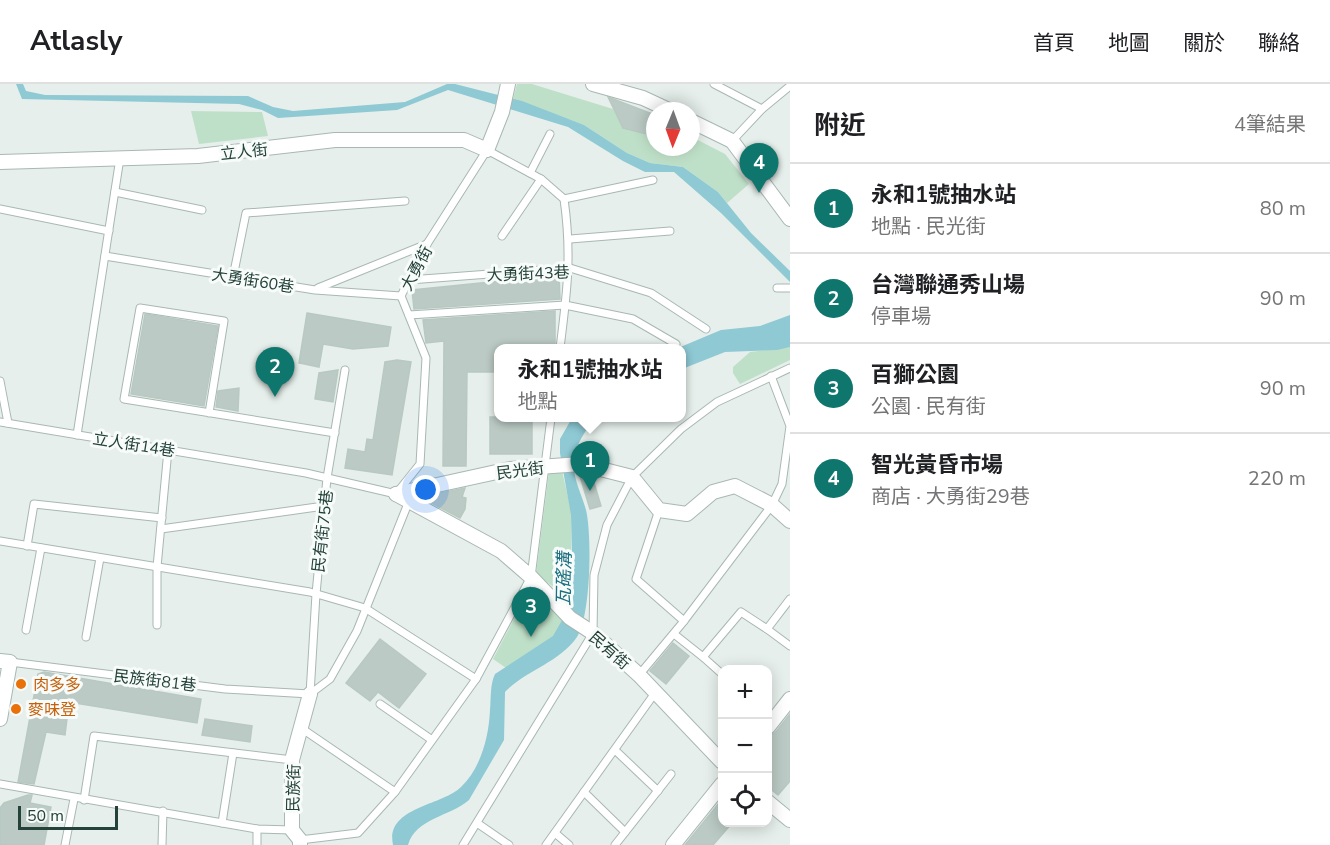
<!DOCTYPE html>
<html lang="zh-TW">
<meta charset="utf-8">
<style>
:root{--surface:#fff;--page:#f6f6f6;--text:#202124;--muted:#757577;--line:#e0e0e0;--accent:#0f766e}
body{margin:0;font-family:"Nunito Sans","Noto Sans TC",sans-serif;background:var(--page);color:var(--text)}
.controls{position:absolute;right:18px;bottom:18px;display:grid;overflow:hidden;border-radius:12px;box-shadow:0 3px 15px #0003}
.controls button{width:54px;height:54px;display:grid;place-items:center;padding:0;border:0;border-bottom:2px solid var(--line);background:var(--surface);color:var(--text);font:30px sans-serif}
.compass{position:absolute;left:646px;top:18px;width:54px;height:54px;border-radius:50%;background:var(--surface);box-shadow:0 3px 15px #0003;rotate:181deg}
.scale{position:absolute;left:18px;bottom:15px;width:100px;box-sizing:border-box;padding-left:6px;border:3px solid #24423a;border-top:0;font-size:16px;line-height:21px;white-space:nowrap;color:#24423a;-webkit-text-stroke:4px #f7fbf9;paint-order:stroke}
.you{position:absolute;left:426px;top:406px;width:21px;height:21px;margin:-15px;border:4px solid #fff;border-radius:50%;background:#1a73e8;box-shadow:0 0 0 9px #1a73e833}
.badge{display:grid;place-items:center;width:39px;height:39px;border-radius:50%;background:var(--accent);color:#fff;font-size:20px;font-weight:700}
.pin{position:absolute;translate:-50% -50px;filter:drop-shadow(0 2px 3px #0008)}
.pin::after{content:'';position:absolute;top:32px;width:21px;height:18px;background:inherit;clip-path:polygon(0 0,100% 0,50% 100%)}
.popup{position:absolute;left:494px;top:260px;width:192px;height:78px;box-sizing:border-box;display:grid;place-content:center;border-radius:12px;background:var(--surface);filter:drop-shadow(0 2px 4px #0005);font-size:20px;white-space:nowrap;color:var(--muted)}
.popup b{font-size:22px;color:var(--text)}
.popup::after{content:'';position:absolute;left:50%;top:100%;margin-left:-12px;border:12px solid transparent;border-top-color:var(--surface)}
.list{margin:0;padding:0;list-style:none}
h2{display:flex;justify-content:space-between;align-items:center;height:78px;margin:0;padding:0 24px;font-size:26px}
h2 small{font-size:20px;font-weight:400;color:var(--muted)}
.list li{display:grid;grid-template-columns:39px 1fr auto;gap:18px;align-items:center;box-sizing:border-box;height:90px;padding:0 24px;border-top:2px solid var(--line)}
.list b{display:block;font-size:22px;white-space:nowrap}
.list p{margin:0;font-size:20px;white-space:nowrap;color:var(--muted)}
.list em{font-size:20px;font-style:normal;color:var(--muted)}
.icon{flex:none;width:33px;height:33px;fill:none;stroke:currentColor;stroke-width:2;stroke-linecap:round;stroke-linejoin:round}
.map{position:relative;flex:none;width:790px;height:761px;overflow:hidden}
header{display:flex;align-items:center;gap:36px;box-sizing:border-box;height:84px;padding:0 30px;background:var(--surface);border-bottom:2px solid var(--line)}
header strong{font-size:28px}
nav{display:flex;gap:33px;margin-inline-start:auto;font-size:21px}
main{display:flex}
aside{flex:1;background:var(--surface)}
.map>svg:first-child{display:block}
.green{fill:#bfe0c8}
.water{fill:#8ec9d4}
.building{fill:#bbcac4;stroke:#b8c9c2;stroke-width:1.5}
.lines{fill:none;stroke-linecap:round;stroke-linejoin:round}
.lane-casing{stroke:#a8b8b2;stroke-width:9}
.street-casing{stroke:#a8b8b2;stroke-width:16}
.lane{stroke:#fff;stroke-width:7}
.street{stroke:#fff;stroke-width:14}
.food-dot{fill:#e8710a;stroke:#f7fbf9;stroke-width:2}
.labels{text-anchor:middle;stroke-width:6;stroke-linejoin:round;paint-order:stroke}
.street-label{font-size:16px;fill:#24423a;stroke:#f7fbf9}
.food-label{font-size:16px;fill:#c56008;stroke:#f7fbf9;text-anchor:start}
.water-label{font-size:18px;font-style:italic;fill:#1c6f80;stroke:#f7fbf9}
</style>
<header>
<strong>Atlasly</strong>
<nav><a>首頁</a><a>地圖</a><a>關於</a><a>聯絡</a></nav>
</header>
<main>
<div class="map">
<svg width="790" height="761" viewBox="0 0 790 761">
<rect width="100%" height="100%" fill="#e6efeb"/>
<!-- green -->
<g class="green">
<polygon points="517,0 532,0 613,25 623,44 655,52 655,63 691,63 692,53 725,70 749,100 727,119 718,108 683,83 650,79 627,69 584,41 513,15"/>
<polygon points="191,27 262,28 268,52 199,60"/>
<polygon points="790,263 790,276 740,300 733,289 733,283 750,268"/>
<polygon points="562,387 571,426 571,516 536,490 549,388"/>
<polygon points="534,497 574,534 541,571 512,588 493,575"/>
</g>
<!-- water -->
<g class="water">
<polygon points="16,0 23,0 26,7 45,11 248,12 273,23 293,27 405,18 447,0 455,0 522,17 584,41 627,69 650,79 683,83 718,108 751,149 790,187 790,198 721,129 674,88 645,88 623,77 568,43 448,6 397,26 278,34 262,26 239,20 22,15"/>
<polygon points="790,231 790,263 777,266 725,268 682,285 682,264 678,264 721,246 760,242"/>
<path d="M572,334H596C586,345 575,361 574,377C572,393 582,411 586,426C592,451 591,532 577,553C559,579 526,586 505,608L504,656L469,716C449,733 416,734 408,761H393C385,723 442,722 461,703C481,684 489,652 490,626C491,614 490,600 495,590L553,552L573,517L571,431L560,369V355Z"/>
</g>
<!-- building -->
<g class="building">
<polygon points="608,13 655,31 655,52 623,44"/>
<polygon points="559,191 560,215 414,225 412,206"/>
<polygon points="555,227 555,264 498,264 498,288 467,288 466,382 443,382 444,257 426,259 423,236"/>
<polygon points="307,229 391,243 388,262 353,265 323,260 319,283 299,279"/>
<polygon points="145,230 218,242 204,322 131,310"/>
<polygon points="397,276 411,278 392,391 345,384 348,365 365,368 367,355 373,356 385,278"/>
<polygon points="338,286 333,318 315,315 319,289"/>
<polygon points="239,304 238,327 216,323 218,307"/>
<rect x="490" y="333" width="42" height="37"/>
<polygon points="579,389 592,392 601,422 590,425"/>
<polygon points="465,404 462,413 466,414 465,425 460,434 426,416 427,412"/>
<polygon points="380,555 426,590 399,624 378,608 370,617 346,599"/>
<polygon points="673,559 689,572 666,600 650,587"/>
<polygon points="44,588 201,615 197,639 69,618 65,651 46,648 34,700 18,698 38,590"/>
<polygon points="790,630 790,697 778,711 768,703 768,652 775,649"/>
<polygon points="205,635 252,642 250,658 202,651"/>
<polygon points="28,711 32,711 30,719 51,723 44,761 0,761 0,724 4,719"/>
<polygon points="723,714 723,738 733,738 713,761 685,761"/>
</g>
<g class="lines">
<defs>
<g id="lane">
<polyline points="714,0 762,25"/>
<polyline points="732,57 762,25 790,2"/>
<polyline points="530,89 550,50"/>
<polyline points="115,108 202,126"/>
<polyline points="564,115 653,96"/>
<polyline points="0,125 109,147"/>
<polyline points="502,152 541,95"/>
<polyline points="570,155 670,147"/>
<polyline points="105,172 315,206 401,212"/>
<polyline points="233,193 246,129 405,117"/>
<polyline points="409,196 570,184 651,209 706,245"/>
<polyline points="318,204 427,160"/>
<polyline points="777,204 790,204"/>
<path d="M401,212L427,160L487,66L541,95L564,115C572,171 567,209 560,264"/>
<polyline points="409,231 565,221 633,235 676,260"/>
<polyline points="0,297 8,339"/>
<polyline points="209,329 224,237 140,224 124,315 335,349"/>
<polyline points="0,338 306,389 396,410 420,380 426,274 401,212"/>
<polyline points="77,351 120,74"/>
<polyline points="659,426 636,495 684,537"/>
<polyline points="161,445 324,422"/>
<polyline points="0,457 310,508 365,524 476,595"/>
<polyline points="27,462 34,420 162,434"/>
<polyline points="790,515 767,545 790,562"/>
<polyline points="157,541 157,483 168,366"/>
<polyline points="26,546 41,464"/>
<polyline points="674,550 703,573"/>
<polyline points="86,553 100,474"/>
<polyline points="10,578 225,605 310,610"/>
<polyline points="722,590 703,573 741,528 767,545"/>
<polyline points="639,591 684,537 772,421 782,400 790,342 771,292"/>
<polyline points="310,610 316,510 327,394 345,286"/>
<polyline points="310,610 330,595 357,547 409,417"/>
<polyline points="380,620 432,656"/>
<polyline points="301,644 395,708"/>
<polyline points="615,666 658,707"/>
<polyline points="0,700 257,745 292,746"/>
<polyline points="584,708 625,748"/>
<polyline points="84,716 94,652 292,676"/>
<polyline points="222,739 233,669"/>
<polyline points="477,739 509,761"/>
<polyline points="257,745 257,761"/>
<polyline points="555,749 569,761"/>
<polyline points="300,756 358,749 395,708 476,595 531,493 551,334"/>
<polyline points="65,761 74,715"/>
<polyline points="162,761 163,727"/>
<polyline points="463,761 593,549 594,491 607,441 632,393 681,345 717,318 790,284"/>
<polyline points="546,761 655,609"/>
<polyline points="615,761 671,690"/>
</g>
<g id="street">
<polyline points="593,0 643,14 671,27"/>
<polyline points="691,37 732,57 790,135"/>
<polyline points="0,78 198,72 335,56 464,56 487,66 502,28 508,0"/>
<polyline points="396,410 510,385 581,380 632,393 659,426 687,430 713,408 735,402 772,421 790,437"/>
<polyline points="396,410 501,467 531,493 570,534 593,549 639,591 722,678"/>
<polyline points="0,577 10,578 0,635"/>
<polyline points="768,643 790,615"/>
<polyline points="768,718 790,736"/>
<polyline points="300,761 300,756 292,746 292,676 310,610"/>
<polyline points="673,761 722,700"/>
</g>
</defs>
<!-- lane casing -->
<use href="#lane" class="lane-casing"/>
<!-- street casing -->
<use href="#street" class="street-casing"/>
<!-- lane -->
<use href="#lane" class="lane"/>
<!-- street -->
<use href="#street" class="street"/>
</g>
<!-- markers -->
<g class="food-dot">
<circle cx="21" cy="600" r="6"/>
<circle cx="16" cy="625" r="6"/>
</g>
<g class="labels">
<!-- street labels -->
<g class="street-label">
<text transform="translate(244 67) rotate(-6)" y="6">立人街</text>
<text transform="translate(416 184) rotate(-62)" y="6">大勇街</text>
<text transform="translate(528 189) rotate(-2)" y="6">大勇街43巷</text>
<text transform="translate(253 196) rotate(9)" y="6">大勇街60巷</text>
<text transform="translate(134 360) rotate(9)" y="6">立人街14巷</text>
<text transform="translate(520 386) rotate(-7)" y="6">民光街</text>
<text transform="translate(322 447) rotate(-84)" y="6">民有街75巷</text>
<text transform="translate(610 566) rotate(41)" y="6">民有街</text>
<text transform="translate(155 596) rotate(7)" y="6">民族街81巷</text>
<text transform="translate(293 704) rotate(-89)" y="6">民族街</text>
</g>
<!-- food labels -->
<g class="food-label">
<text x="33" y="606">肉多多</text>
<text x="28" y="631">麥味登</text>
</g>
<!-- water labels -->
<g class="water-label">
<text transform="translate(564 495) rotate(-89)" y="6">瓦磘溝</text>
</g>
</g>
</svg>
<div class="controls">
<button>+</button>
<button>−</button>
<button><svg class="icon" aria-label="locate" viewBox="0 0 24 24"><circle cx="12" cy="12" r="6"/><path d="M12 2v4M12 18v4M2 12h4M18 12h4"/></svg></button>
</div>
<svg class="compass" viewBox="-18 -18 36 36"><path d="M0-13l5 13h-10z" fill="#e53935"/><path d="M0 13l5-13h-10z" fill="#757577"/></svg>
<div class="scale">50 m</div>
<div class="you"></div>
<div class="pin badge" style="left:590px;top:407px">1</div>
<div class="popup"><b>永和1號抽水站</b>地點</div>
<div class="pin badge" style="left:275px;top:313px">2</div>
<div class="pin badge" style="left:531px;top:553px">3</div>
<div class="pin badge" style="left:759px;top:109px">4</div>
</div>
<aside>
<h2>附近<small>4筆結果</small></h2>
<ul class="list">
<li><span class="badge">1</span><div><b>永和1號抽水站</b><p>地點 · 民光街</p></div><em>80 m</em></li>
<li><span class="badge">2</span><div><b>台灣聯通秀山場</b><p>停車場</p></div><em>90 m</em></li>
<li><span class="badge">3</span><div><b>百獅公園</b><p>公園 · 民有街</p></div><em>90 m</em></li>
<li><span class="badge">4</span><div><b>智光黃昏市場</b><p>商店 · 大勇街29巷</p></div><em>220 m</em></li>
</ul>
</aside>
</main>
